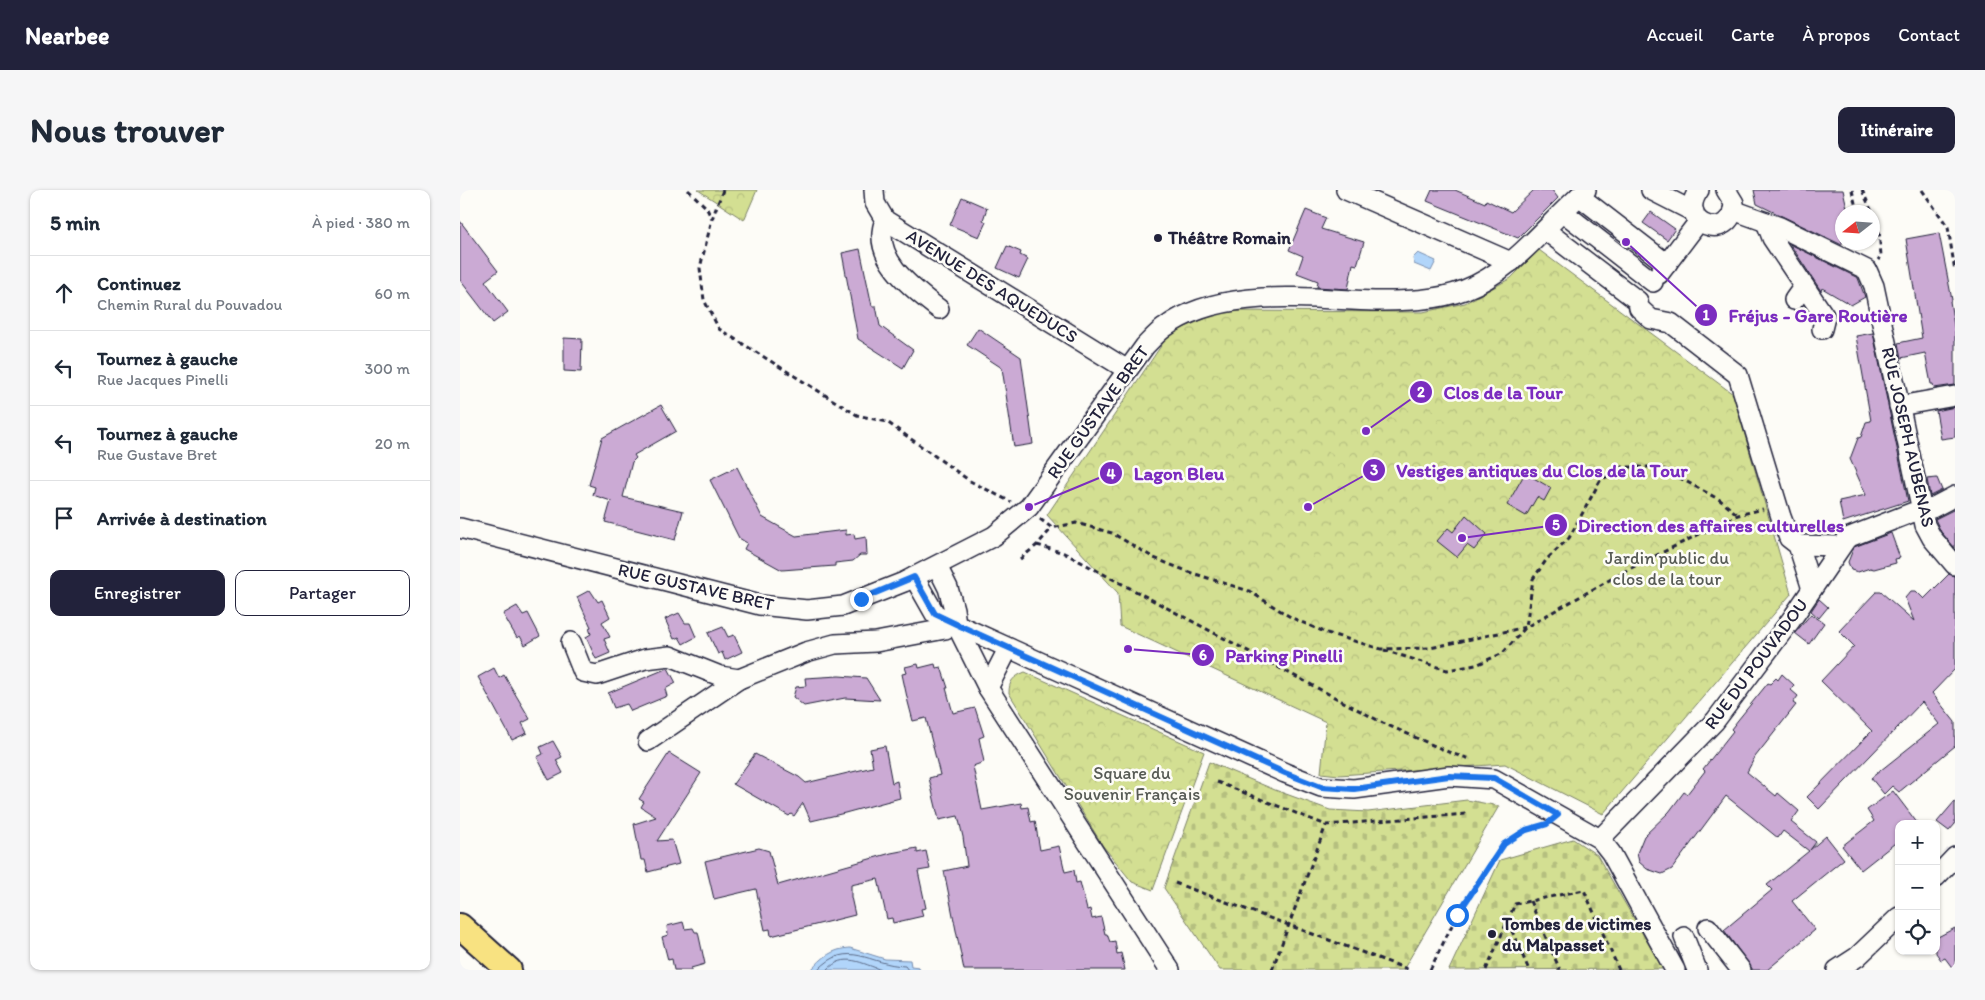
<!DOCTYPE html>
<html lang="fr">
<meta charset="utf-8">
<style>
:root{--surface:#fff;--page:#f6f6f7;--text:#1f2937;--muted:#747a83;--line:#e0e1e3;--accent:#22223b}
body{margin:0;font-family:Itim,sans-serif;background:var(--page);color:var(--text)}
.controls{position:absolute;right:15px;bottom:15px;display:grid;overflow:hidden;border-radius:10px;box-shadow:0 1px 4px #0004}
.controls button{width:45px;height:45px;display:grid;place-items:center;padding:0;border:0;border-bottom:1px solid var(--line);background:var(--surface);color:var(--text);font:25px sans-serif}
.compass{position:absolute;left:1375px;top:15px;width:45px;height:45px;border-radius:50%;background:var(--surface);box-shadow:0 1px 4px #0004;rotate:253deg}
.stop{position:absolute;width:15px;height:15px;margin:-11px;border:4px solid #1a73e8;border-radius:50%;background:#fff}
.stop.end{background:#1a73e8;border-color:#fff;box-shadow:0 1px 5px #0008}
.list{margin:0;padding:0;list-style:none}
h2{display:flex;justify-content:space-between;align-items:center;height:65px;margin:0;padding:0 20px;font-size:21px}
h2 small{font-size:16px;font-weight:400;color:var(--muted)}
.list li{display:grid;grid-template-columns:32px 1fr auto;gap:15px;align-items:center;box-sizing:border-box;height:75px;padding:0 20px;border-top:1px solid var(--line)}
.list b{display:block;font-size:19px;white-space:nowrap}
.list p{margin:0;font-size:16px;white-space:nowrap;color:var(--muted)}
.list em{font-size:16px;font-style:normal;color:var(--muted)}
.actions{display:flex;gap:10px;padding:15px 20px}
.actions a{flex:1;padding:11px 0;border:1px solid var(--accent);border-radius:10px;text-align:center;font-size:18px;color:var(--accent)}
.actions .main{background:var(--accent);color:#fff}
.icon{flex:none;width:28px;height:28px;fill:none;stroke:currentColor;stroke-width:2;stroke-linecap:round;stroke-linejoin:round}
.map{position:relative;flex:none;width:1495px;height:780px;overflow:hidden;border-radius:10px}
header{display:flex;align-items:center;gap:30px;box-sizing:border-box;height:70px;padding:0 25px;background:var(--accent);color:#fff}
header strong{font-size:24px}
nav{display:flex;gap:28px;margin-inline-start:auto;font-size:18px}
.intro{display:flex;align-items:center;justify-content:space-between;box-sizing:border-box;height:120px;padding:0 30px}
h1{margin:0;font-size:35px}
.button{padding:12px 22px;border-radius:10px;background:var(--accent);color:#fff;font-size:18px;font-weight:700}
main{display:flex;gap:30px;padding:0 30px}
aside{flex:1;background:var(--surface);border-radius:10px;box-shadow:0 1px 4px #0004}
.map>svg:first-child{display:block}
.forest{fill:url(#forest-crowns);stroke:#7a8066}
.cemetery{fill:url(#cemetery-stones);stroke:#7a8066}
.water{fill:#b1d5fa;stroke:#788dae}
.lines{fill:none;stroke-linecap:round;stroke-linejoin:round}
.shore{stroke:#5b6a87;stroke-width:1}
.building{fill:#cbaad4;stroke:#22223b}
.minor-casing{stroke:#22223b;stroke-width:22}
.major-casing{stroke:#22223b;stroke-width:28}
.path{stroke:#22223b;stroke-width:3;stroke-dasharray:5 4;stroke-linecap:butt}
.minor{stroke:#fdfcf7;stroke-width:19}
.major{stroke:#f8e281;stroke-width:24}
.route{stroke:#1a73e8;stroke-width:6}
.poi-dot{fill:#22223b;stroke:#fdfcf7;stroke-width:2}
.labels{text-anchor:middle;stroke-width:5;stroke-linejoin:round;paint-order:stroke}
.poi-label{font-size:18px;font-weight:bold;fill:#22223b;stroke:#fdfcf7;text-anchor:start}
.street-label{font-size:18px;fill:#22223b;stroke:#fdfcf7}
.park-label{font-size:18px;fill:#575b55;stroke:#fdfcf7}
.leader{fill:none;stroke:#7b2cbf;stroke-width:2}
.callout-dot{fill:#7b2cbf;stroke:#fdfcf7;stroke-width:2}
.mark-label{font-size:15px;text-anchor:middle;font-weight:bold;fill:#fff}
.callout-label{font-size:19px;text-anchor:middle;font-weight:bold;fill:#7b2cbf;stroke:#fdfcf7;stroke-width:5;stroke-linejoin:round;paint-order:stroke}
</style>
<header>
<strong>Nearbee</strong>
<nav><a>Accueil</a><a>Carte</a><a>À propos</a><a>Contact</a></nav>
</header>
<div class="intro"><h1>Nous trouver</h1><a class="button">Itinéraire</a></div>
<main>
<aside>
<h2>5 min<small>À pied · 380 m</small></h2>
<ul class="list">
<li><svg class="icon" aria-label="ahead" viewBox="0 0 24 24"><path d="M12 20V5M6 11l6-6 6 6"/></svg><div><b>Continuez</b><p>Chemin Rural du Pouvadou</p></div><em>60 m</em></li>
<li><svg class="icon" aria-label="left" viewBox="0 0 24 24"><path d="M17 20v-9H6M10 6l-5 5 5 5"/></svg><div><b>Tournez à gauche</b><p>Rue Jacques Pinelli</p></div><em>300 m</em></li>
<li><svg class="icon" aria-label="left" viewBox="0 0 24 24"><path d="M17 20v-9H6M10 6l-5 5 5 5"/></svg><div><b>Tournez à gauche</b><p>Rue Gustave Bret</p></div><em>20 m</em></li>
<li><svg class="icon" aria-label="arrive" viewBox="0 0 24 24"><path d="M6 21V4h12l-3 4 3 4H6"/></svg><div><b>Arrivée à destination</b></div></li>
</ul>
<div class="actions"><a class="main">Enregistrer</a><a>Partager</a></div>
</aside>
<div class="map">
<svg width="1495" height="780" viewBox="0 0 1495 780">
<defs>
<pattern id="forest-crowns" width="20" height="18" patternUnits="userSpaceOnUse" patternTransform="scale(1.25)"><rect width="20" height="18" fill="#d3df92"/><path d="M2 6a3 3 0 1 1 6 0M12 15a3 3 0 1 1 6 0" fill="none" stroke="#b5bf7f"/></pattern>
<pattern id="cemetery-stones" width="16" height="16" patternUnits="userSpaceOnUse" patternTransform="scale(1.25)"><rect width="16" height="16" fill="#d3df92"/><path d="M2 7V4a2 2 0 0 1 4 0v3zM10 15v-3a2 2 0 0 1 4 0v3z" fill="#b5bf7f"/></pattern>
</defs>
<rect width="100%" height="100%" fill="#fdfcf7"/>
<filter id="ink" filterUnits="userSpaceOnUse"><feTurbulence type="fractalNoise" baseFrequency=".02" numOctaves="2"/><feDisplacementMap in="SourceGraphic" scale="10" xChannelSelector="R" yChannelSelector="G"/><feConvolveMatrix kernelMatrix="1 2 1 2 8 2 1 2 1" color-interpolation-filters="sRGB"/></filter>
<g filter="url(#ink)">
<!-- forest -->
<g class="forest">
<polygon points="238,0 297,0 284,30"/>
<polygon points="1079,60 1273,204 1331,404 1143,624 1045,574 879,585 861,583 866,532 660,436 658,403 587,325 709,144 763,121 963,122 1005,113 1051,88"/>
<path d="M565,482L744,562L693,700L672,692L643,656L549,503C549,491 553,487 565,482Z"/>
</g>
<!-- cemetery -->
<g class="cemetery">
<polygon points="749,572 815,600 870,620 908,622 1007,610 1039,616 943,780 760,780 704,698"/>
<polygon points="1113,649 1137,665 1203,779 989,780 1040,670"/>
</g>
<!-- water -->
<g class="water">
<polygon points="958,63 976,71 971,81 954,74 953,68"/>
<path d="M390,758L425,769L450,770L451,776L459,777L460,780H351C363,767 372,759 390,758Z"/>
</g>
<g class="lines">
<!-- shore -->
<g class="shore">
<path d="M358,780C388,748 409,775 445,776L448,780"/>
<path d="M367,780C385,761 402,774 422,780"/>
</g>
</g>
<!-- building -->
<g class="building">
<polygon points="972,0 995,0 1025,13 1026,10 1051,22 1074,0 1092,0 1098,8 1058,48 967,11"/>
<polygon points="1294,0 1383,0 1388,22 1382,22 1382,55 1297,14"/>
<polygon points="502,7 527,18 523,30 526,32 519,47 490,35"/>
<polygon points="846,20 866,28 861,39 904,52 897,75 893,74 888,99 857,97 858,91 837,83 843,66 829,60"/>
<polygon points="1191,22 1215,39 1207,50 1183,33"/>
<polygon points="0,31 38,81 25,91 48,122 33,133 0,90"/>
<polygon points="1479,43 1492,110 1490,111 1495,142 1495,195 1474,198 1473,194 1471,194 1465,163 1441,168 1438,153 1462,148 1446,49"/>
<polygon points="1330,54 1398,88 1405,107 1391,115 1362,98 1361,101"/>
<polygon points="547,56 561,62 560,65 568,69 559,88 537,78"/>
<polygon points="400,59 412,116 416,116 420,136 453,160 443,178 398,149 382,63"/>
<polygon points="518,138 561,167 573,254 554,257 542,178 507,155"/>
<polygon points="1413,143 1448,311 1383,332 1379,311 1406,305 1390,269 1398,248 1401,247 1406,232 1411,231 1396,146"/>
<polygon points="104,148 122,149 121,182 104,181"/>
<polygon points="201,215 216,241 174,265 176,268 172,272 163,307 223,321 215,350 145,332 151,311 133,305 135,297 129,295 142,248"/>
<polygon points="1495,217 1495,247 1481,249 1476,221"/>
<polygon points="277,277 302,327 336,346 386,340 386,345 394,344 395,349 406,347 407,365 400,365 393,371 375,373 375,376 322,380 284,359 287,353 279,348 250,290"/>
<polygon points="1065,283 1091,298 1084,311 1077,307 1066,326 1047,315"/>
<polygon points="1477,288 1482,300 1470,306 1467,289"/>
<polygon points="1495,319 1495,358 1481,342 1475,329"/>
<polygon points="1006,325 1027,344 1014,360 1007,355 997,367 977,351 988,338 993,342"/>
<polygon points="1431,343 1440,368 1435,369 1436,373 1414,379 1410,378 1398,382 1391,380 1388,372 1394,357"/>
<polygon points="1489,384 1495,386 1495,479 1472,503 1495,532 1495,556 1439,602 1432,596 1424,604 1411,588 1479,534 1462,512 1359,619 1347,607 1412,541 1361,491 1394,456 1379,441 1416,402 1421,402 1454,431 1445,408 1451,401 1456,401 1464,409"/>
<polygon points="130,400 138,412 142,410 150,427 142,432 150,447 144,449 150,463 136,469 126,447 131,444 129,438 131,437 117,407"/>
<polygon points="1359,409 1368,417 1359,428 1351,421"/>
<polygon points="57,416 63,425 68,423 80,446 65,455 60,446 57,448 43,424"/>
<polygon points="219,423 225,433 230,433 236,447 223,454 219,447 214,449 205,429"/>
<polygon points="1351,424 1364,433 1349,454 1335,443"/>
<polygon points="263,437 268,447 274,445 282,462 265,470 262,462 258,464 248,443"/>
<polygon points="458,474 459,478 475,474 476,478 481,477 488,498 486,498 493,523 515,518 524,546 519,548 524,572 513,576 522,620 561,613 562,618 568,617 571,632 575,631 580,660 599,656 605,682 614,680 616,693 620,692 627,720 630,719 632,729 641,727 645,744 647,744 650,752 655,751 657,764 661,763 665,780 504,780 484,681 507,676 503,647 498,626 479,630 469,588 480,585 466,528 453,531 448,512 442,484 447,483 445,477"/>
<polygon points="34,478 39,488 44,485 70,529 62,533 67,543 52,550 18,487"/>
<polygon points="208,478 216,493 205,499 207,506 171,521 167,514 154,518 148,503"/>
<polygon points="1322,484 1334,495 1331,500 1338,506 1333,513 1336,515 1295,567 1287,582 1316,606 1318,603 1339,621 1331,632 1356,652 1350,660 1366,646 1384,669 1332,711 1355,740 1307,780 1293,780 1264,740 1312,700 1307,695 1349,661 1323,641 1318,648 1266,606 1212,679 1202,684 1187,679 1179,672 1177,663 1184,646 1209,622 1224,602 1227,604 1245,581 1243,579 1273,541 1271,539 1278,530 1308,493 1310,494 1316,488 1318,490"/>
<polygon points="379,486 406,488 420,510 385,508 344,516 333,507 336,497 346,496 345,488"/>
<polygon points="93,551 102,567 96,570 103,583 89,590 77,567 83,564 80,557"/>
<polygon points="425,556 432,593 437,591 440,608 385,623 351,631 343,613 334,626 331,624 329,626 273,594 295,564 339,587 346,593 413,577 410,559"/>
<polygon points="209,563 241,583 197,651 212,650 219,674 188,682 185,670 181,670 174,634 196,627 181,617 184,612 179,609"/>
<polygon points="1433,601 1458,634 1439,634 1439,650 1401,680 1382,656 1414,631 1407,620"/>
<polygon points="1495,611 1495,634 1489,641 1477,632"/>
<polygon points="299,658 309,661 318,695 431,663 457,658 457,663 466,661 470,679 458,681 466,718 461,719 463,726 433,733 432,728 427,729 418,689 391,695 391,707 395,725 311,746 310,739 305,740 296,699 254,709 245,671"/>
<polygon points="223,732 225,739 233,738 235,742 238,742 245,774 231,778 231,780 214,780 212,769 208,770 202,747 208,745 207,736"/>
<polygon points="1495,738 1495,780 1494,780 1485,768 1481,770 1476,763 1476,748"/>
</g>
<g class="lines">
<defs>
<g id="minor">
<polyline points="414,0 415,13 425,30 666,179"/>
<polyline points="886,0 1051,72"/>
<polyline points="1191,0 1234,22"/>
<path d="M1239,0C1214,34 1272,55 1274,13L1266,0"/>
<polyline points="1119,6 1207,74"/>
<polyline points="1273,20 1320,37 1407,80 1414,96 1465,335 1472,348 1495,375"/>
<polyline points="1103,22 1193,92"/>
<path d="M425,30C410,68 453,99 479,119"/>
<polyline points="1306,32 1312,48 1365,127 1362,139"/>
<polyline points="1085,40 1178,111 1179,118 1191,129 1211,133 1278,185 1321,327 1329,348 1338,355 1352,399"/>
<polyline points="1199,84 1239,31"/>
<polyline points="1334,110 1344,96"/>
<polyline points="1439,216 1495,206"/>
<path d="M0,338L300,415L347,420L383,416L444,392L534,346L569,317L685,156C691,150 697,143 704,138C760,96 848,109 914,111C944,111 976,111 1004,100C1055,80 1085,35 1126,0"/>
<polyline points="1338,355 1380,356"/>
<polyline points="477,376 488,398 494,419 496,434 528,498 710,780"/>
<polyline points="454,387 475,424 496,434 825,583 861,597 894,599 989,586 1034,589 1140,649 1151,663 1215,780"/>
<polyline points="111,452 123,482 137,485 185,469 210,466 260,486 279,489"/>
<polyline points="528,498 548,459"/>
<polyline points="188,551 279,489 346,462 375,454 416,452 485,439 496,434"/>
<polyline points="1140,649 1255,531 1331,430 1387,348 1451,323 1472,318 1495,306"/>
<polyline points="1476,687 1495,667"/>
<polyline points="1248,738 1281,780"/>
<polyline points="1224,747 1237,780"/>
<polyline points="1377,780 1397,767 1439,727"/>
</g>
<polyline id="major" points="0,736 49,780"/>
</defs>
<!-- minor casing -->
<use href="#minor" class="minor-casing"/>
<!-- major casing -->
<use href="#major" class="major-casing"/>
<!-- path -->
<g class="path">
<polyline points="228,0 246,17 252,29"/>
<polyline points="263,0 252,29 240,78 244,110 259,139 397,225 427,232 510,291 551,312"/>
<polyline points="1392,0 1397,22"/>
<polyline points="1402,0 1412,22"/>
<polyline points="1462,0 1488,37 1495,81"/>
<polyline points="1412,25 1419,40 1421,66 1418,70"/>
<polyline points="1404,52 1405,60"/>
<polyline points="580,329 592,338 616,333 652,343 694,368 729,382 789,401 832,428 867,443 921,459 970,458 1066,437 1169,379 1278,325 1303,319"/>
<polyline points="577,355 604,363 923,533 993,564 1011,569"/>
<polyline points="560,369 577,355 592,338"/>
<polyline points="924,460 987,480 1016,475 1043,463 1066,437 1073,389 1087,369 1109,348 1140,291 1161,277 1200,277 1260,310 1278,325"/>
<polyline points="757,592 866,635 1006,624"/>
<polyline points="715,693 950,780"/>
<polyline points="1070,711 1100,780"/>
<polyline points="1048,732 1069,780"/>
<polyline points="812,780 866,635"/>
<polyline points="970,780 997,725 1044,654 1066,640 1082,636"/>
<polyline points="1026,780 1055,714 1124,700 1159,780"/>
</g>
<!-- minor -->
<use href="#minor" class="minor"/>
<!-- major -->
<use href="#major" class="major"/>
</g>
</g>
<g class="lines" filter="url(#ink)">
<!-- route -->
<polyline class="route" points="401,409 454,387 475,424 496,434 825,583 861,597 894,599 989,586 1034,588 1098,625 1087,634 1066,640 1044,654 997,725"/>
</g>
<!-- markers -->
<g class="poi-dot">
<circle cx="698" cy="48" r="5"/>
<circle cx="1032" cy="744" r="5"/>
</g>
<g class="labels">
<!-- poi labels -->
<g class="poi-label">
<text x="708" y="54">Théâtre Romain</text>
<text x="1042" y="740">Tombes de victimes<tspan x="1042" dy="21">du Malpasset</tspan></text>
</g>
<!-- street labels -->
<g class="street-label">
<text transform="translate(532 96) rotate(32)" y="6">AVENUE DES AQUEDUCS</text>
<text transform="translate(638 222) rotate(-54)" y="6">RUE GUSTAVE BRET</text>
<text transform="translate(1448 247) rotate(77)" y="6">RUE JOSEPH AUBENAS</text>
<text transform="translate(236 397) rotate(13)" y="6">RUE GUSTAVE BRET</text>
<text transform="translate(1296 474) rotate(-53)" y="6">RUE DU POUVADOU</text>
</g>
<!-- park labels -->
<g class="park-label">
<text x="1207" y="374">Jardin public du<tspan x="1207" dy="21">clos de la tour</tspan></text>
<text x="672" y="589">Square du<tspan x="672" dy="21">Souvenir Français</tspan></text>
</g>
</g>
<!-- callouts -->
<path class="leader" d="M1166 52L1246 125M906 241L961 202M848 317L914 280M569 317L651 283M1002 348L1096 335M668 459L743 465"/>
<g class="callout-dot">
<circle cx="1166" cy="52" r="5"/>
<circle cx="906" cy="241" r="5"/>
<circle cx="848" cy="317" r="5"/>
<circle cx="569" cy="317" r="5"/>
<circle cx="1002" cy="348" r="5"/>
<circle cx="668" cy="459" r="5"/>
<circle cx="1246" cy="125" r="12"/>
<circle cx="961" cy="202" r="12"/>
<circle cx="914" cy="280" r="12"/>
<circle cx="651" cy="283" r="12"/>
<circle cx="1096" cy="335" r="12"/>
<circle cx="743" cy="465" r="12"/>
</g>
<g class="mark-label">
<text x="1246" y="130">1</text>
<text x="961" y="207">2</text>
<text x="914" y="285">3</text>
<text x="651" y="289">4</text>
<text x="1096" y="340">5</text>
<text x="743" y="470">6</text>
</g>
<g class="callout-label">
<text x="1358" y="132">Fréjus - Gare Routière</text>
<text x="1043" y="209">Clos de la Tour</text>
<text x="1082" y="287">Vestiges antiques du Clos de la Tour</text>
<text x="719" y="290">Lagon Bleu</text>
<text x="1251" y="342">Direction des affaires culturelles</text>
<text x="824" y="472">Parking Pinelli</text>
</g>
</svg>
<div class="controls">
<button>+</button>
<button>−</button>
<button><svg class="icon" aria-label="locate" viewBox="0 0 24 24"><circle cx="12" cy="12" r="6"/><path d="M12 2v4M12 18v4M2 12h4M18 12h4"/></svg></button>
</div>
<svg class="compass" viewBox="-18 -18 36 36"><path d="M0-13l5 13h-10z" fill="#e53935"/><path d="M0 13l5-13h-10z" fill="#747a83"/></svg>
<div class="stop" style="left:997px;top:725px"></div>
<div class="stop end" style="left:401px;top:409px"></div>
</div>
</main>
